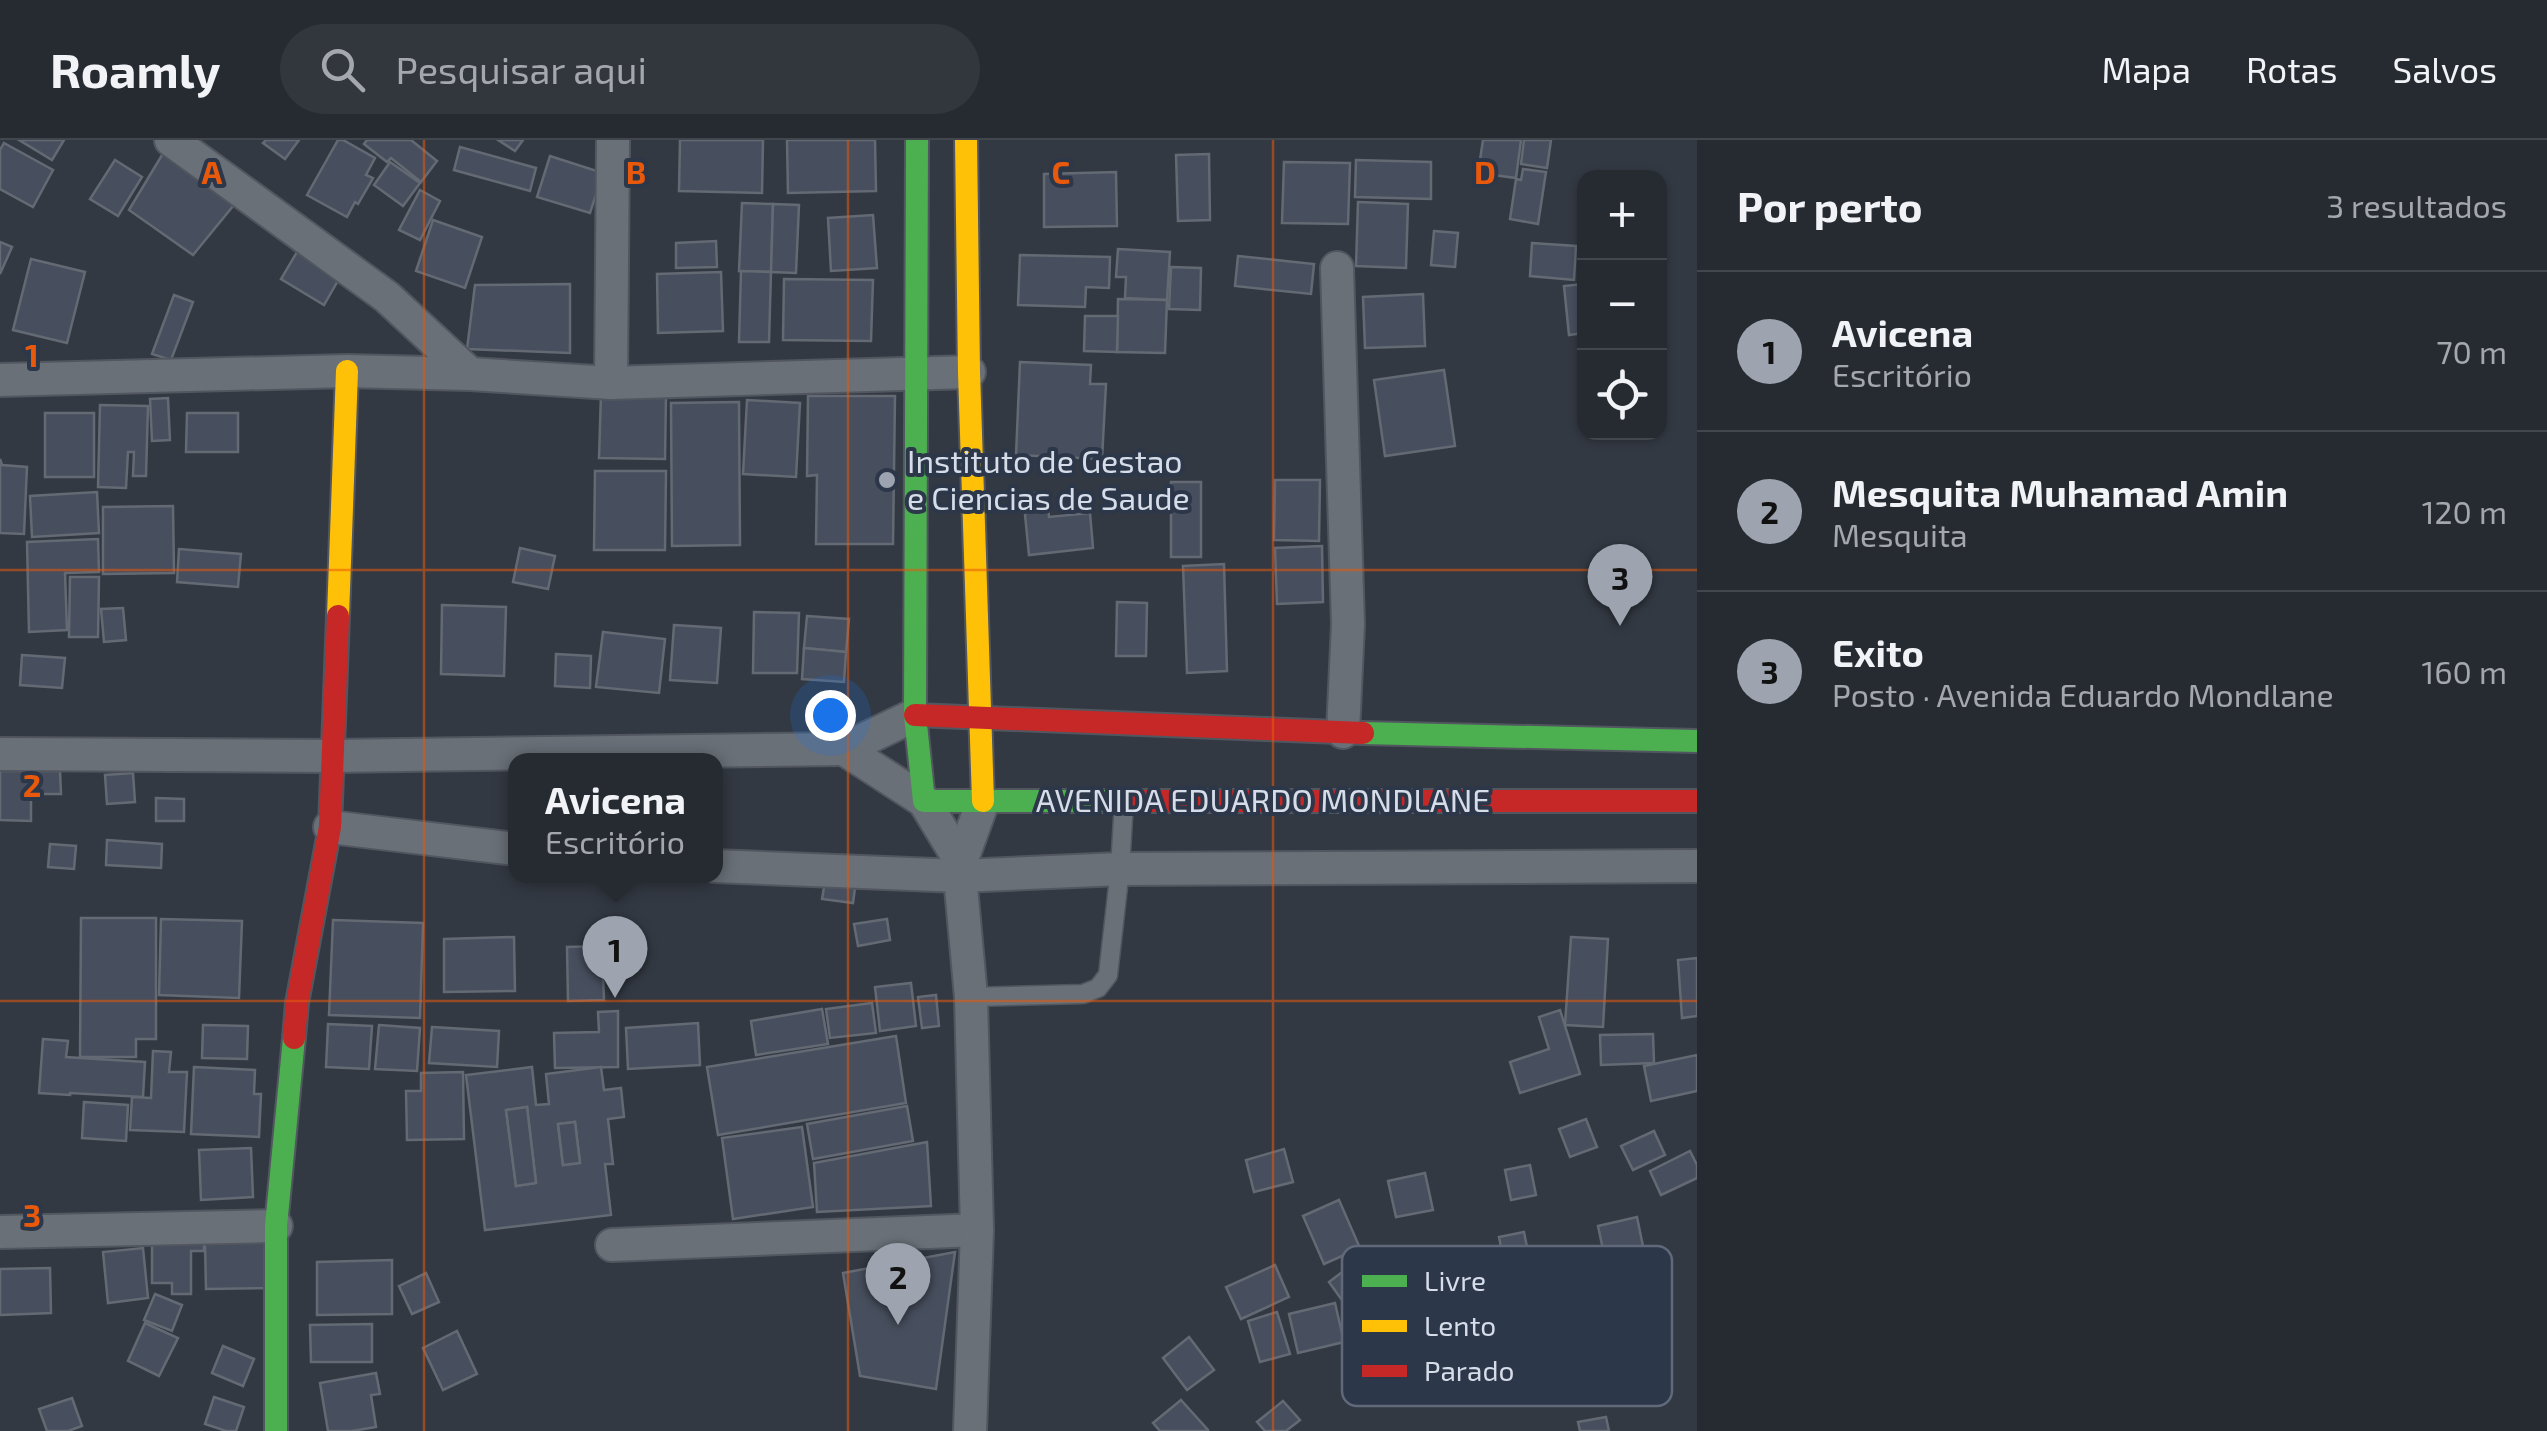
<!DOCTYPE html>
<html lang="pt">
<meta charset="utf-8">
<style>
:root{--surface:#262b32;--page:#32373e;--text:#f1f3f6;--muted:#a4a7ac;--line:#42474d;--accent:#9da4af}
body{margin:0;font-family:"Exo 2",sans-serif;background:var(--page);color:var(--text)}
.controls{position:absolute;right:30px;top:30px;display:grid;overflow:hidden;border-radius:20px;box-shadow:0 2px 8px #0004}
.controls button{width:90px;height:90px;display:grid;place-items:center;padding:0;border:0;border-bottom:2px solid var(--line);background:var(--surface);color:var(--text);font:50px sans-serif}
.you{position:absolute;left:830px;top:575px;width:35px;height:35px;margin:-25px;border:8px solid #fff;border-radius:50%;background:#1a73e8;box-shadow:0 0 0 15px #1a73e833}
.badge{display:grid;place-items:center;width:65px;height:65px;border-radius:50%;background:var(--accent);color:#111;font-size:32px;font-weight:700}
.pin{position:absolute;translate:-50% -82px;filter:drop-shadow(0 2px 5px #0008)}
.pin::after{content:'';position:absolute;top:52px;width:35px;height:30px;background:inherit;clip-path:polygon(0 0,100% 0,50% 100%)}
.popup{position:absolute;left:508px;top:613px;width:215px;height:130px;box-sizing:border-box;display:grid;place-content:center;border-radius:20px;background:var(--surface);filter:drop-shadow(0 2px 8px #0005);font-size:32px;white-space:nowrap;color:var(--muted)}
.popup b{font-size:38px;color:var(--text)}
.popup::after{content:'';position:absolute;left:50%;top:100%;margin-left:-20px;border:20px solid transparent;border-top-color:var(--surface)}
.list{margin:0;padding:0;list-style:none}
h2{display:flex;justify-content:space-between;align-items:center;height:130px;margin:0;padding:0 40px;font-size:42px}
h2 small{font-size:32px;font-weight:400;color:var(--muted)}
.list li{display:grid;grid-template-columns:65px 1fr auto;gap:30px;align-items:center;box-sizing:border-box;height:160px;padding:0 40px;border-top:2px solid var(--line)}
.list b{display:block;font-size:38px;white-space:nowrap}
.list p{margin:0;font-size:32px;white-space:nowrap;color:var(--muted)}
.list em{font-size:32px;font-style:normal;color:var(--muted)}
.icon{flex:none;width:55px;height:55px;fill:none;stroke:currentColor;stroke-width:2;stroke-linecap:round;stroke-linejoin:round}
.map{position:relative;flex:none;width:1697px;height:1291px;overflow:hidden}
header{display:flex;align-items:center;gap:60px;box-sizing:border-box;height:140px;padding:0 50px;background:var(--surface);border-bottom:2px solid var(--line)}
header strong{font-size:48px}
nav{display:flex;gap:55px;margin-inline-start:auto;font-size:35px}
.search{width:700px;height:90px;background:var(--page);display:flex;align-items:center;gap:25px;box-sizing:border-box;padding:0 35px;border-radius:55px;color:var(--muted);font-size:38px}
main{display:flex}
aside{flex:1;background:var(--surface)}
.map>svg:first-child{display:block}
.building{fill:#474e5d;stroke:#646a73;stroke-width:2.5;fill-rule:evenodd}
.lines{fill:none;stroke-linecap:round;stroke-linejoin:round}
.lane-casing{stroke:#51565f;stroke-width:21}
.street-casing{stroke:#51565f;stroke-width:36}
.fast-casing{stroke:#51565f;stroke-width:26}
.slow-casing{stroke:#51565f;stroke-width:26}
.jam-casing{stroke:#51565f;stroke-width:26}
.lane{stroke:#6a7078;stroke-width:18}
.street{stroke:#6a7078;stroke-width:32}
.fast{stroke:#4caf50;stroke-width:22}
.slow{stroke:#ffc107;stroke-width:22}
.jam{stroke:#c62828;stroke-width:22}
.grid{fill:none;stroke:#e8590c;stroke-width:2.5;stroke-opacity:0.55}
.poi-dot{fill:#9da4af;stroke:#2c374a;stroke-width:4}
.labels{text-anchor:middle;stroke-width:8;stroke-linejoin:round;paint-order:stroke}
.poi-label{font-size:32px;fill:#d6dde9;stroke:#2c374a;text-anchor:start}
.street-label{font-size:32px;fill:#d6dde9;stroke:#2c374a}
.key{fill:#2c374a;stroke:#5f697a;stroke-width:2.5}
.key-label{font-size:28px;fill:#d6dde9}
.grid-label{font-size:32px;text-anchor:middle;font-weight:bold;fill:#e8590c;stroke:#2c374a;stroke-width:8;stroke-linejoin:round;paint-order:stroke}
</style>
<header>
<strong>Roamly</strong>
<div class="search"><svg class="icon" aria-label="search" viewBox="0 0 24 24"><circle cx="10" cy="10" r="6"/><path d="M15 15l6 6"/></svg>Pesquisar aqui</div>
<nav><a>Mapa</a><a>Rotas</a><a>Salvos</a></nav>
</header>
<main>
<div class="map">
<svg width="1697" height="1291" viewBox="0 0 1697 1291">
<rect width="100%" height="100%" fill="#333943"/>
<!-- building -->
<g class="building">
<polygon points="19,0 64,0 52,20"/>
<polygon points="266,0 299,0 285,19 263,3"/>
<polygon points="338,0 343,0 375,18 366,35 373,38 358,64 355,62 347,77 307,55"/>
<polygon points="367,0 411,0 437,21 421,42 391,18 387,22 364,4"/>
<polygon points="498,0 523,0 515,11"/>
<polygon points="680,0 763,0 762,53 679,51"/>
<polygon points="787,0 875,0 876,51 788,53"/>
<polygon points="1483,0 1521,0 1516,38 1478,33"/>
<polygon points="1524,0 1551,0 1547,28 1521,24"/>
<polygon points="4,3 53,30 33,67 0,49 0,10"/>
<polygon points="460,7 536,28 530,51 454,30"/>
<polygon points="165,10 238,60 193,115 129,70"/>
<polygon points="1209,14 1210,80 1178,81 1176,15"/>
<polygon points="550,16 603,33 590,73 537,57"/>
<polygon points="115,20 142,37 118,76 90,59"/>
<polygon points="1356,20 1431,22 1431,59 1355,57"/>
<polygon points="390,22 420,43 403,66 374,45"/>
<polygon points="1284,22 1350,23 1348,84 1282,83"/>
<polygon points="1523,29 1546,32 1538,84 1510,79 1516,39 1521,40"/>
<polygon points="1116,32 1117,86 1044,87 1044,34"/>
<polygon points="420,50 440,61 420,100 399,90"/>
<polygon points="1358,62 1408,64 1406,128 1356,126"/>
<polygon points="742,63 773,64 771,132 739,131"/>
<polygon points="773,64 799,65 796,133 771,132"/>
<polygon points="873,75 877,128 831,131 828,78"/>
<polygon points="433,80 482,97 465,148 416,131"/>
<polygon points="1434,91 1458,93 1455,127 1431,125"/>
<polygon points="716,101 717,127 676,128 676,103"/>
<polygon points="0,102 12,107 0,134"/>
<polygon points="1532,103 1576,106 1574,140 1530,136"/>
<polygon points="1118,109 1170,112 1167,160 1125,158 1126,137 1116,137"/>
<polygon points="297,112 340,137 324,165 281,139"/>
<polygon points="1020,115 1110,117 1109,148 1086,147 1085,167 1018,165"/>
<polygon points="1238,116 1314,124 1311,154 1235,146"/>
<polygon points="31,119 85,132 67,203 13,190"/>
<polygon points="1171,127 1201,128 1200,170 1169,169"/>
<polygon points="741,131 771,132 769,202 739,202"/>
<polygon points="721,132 723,191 658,193 657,134"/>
<polygon points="784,139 873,140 871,201 783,200"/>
<polygon points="570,144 570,213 467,209 475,145"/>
<polygon points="1584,144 1584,193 1569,195 1564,146"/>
<polygon points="1423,154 1425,206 1365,208 1363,157"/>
<polygon points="174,155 193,162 171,220 152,214"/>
<polygon points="1118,159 1167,160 1165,213 1117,212"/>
<polygon points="1085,176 1118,176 1117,212 1084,211"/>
<polygon points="1020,222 1091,225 1090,244 1106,244 1102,319 1016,315"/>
<polygon points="1444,230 1455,306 1385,316 1374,240"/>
<polygon points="601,253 666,255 665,319 599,318"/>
<polygon points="808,256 895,256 893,404 816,404 817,335 807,336"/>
<polygon points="168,258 170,300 152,301 150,259"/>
<polygon points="747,260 800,263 796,337 743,334"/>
<polygon points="739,262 740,405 672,406 671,263"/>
<polygon points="100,265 148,266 146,336 133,336 134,312 128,312 126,348 98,347"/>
<rect x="45" y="273" width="49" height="64"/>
<polygon points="187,273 238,273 238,312 186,312"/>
<polygon points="0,319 2,325 27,327 24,394 0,393"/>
<polygon points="595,331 666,331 665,410 594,410"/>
<polygon points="1275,340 1320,340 1319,401 1274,400"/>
<rect x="1171" y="342" width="30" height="75"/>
<polygon points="97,352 99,393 32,397 30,356"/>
<polygon points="1047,352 1049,377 1090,373 1093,408 1029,415 1023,354"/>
<polygon points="173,366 174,433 103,434 103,367"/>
<polygon points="98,399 99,432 65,433 67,490 29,492 27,402"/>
<polygon points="1322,406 1323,462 1277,464 1275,408"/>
<polygon points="520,408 555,416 548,449 513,442"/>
<polygon points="179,409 241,414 238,447 177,442"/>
<polygon points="1224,424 1227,531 1187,533 1183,426"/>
<polygon points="70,437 99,437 98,497 69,497"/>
<polygon points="1117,462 1147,463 1146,516 1116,516"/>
<polygon points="442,465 506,467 504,536 441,534"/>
<polygon points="123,468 126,500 104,502 101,469"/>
<polygon points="754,472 799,473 797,533 753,533"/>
<polygon points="807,476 849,479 846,512 804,508"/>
<polygon points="674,485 721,488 717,543 670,540"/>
<polygon points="603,492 665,499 659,553 596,547"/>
<polygon points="804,508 846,512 844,542 802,539"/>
<polygon points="556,514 591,516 590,548 555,546"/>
<polygon points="22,515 65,518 62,548 20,545"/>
<polygon points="0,631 60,631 61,654 31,654 31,681 0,680"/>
<polygon points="133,633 135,662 107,664 105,635"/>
<polygon points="156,658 184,659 184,681 156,681"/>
<polygon points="107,700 162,704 161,728 106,725"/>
<polygon points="50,704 76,706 74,729 48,727"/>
<polygon points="826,736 856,740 853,763 822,759"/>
<polygon points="81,778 156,778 156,899 136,899 136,917 80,917"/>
<polygon points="161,779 242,781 239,858 159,855"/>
<polygon points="887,779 890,800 858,806 854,784"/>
<polygon points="333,780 423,783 420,878 329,875"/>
<polygon points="514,797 515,851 444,852 444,799"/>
<polygon points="1571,797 1608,799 1603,887 1565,885"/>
<polygon points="602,806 604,860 568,861 567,807"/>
<polygon points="1697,818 1697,876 1682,878 1678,820"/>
<polygon points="911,843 916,886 880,891 875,847"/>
<polygon points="936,855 939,886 922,888 918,857"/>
<polygon points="872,863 876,893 830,898 826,869"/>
<polygon points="822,869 828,904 756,915 751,881"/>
<polygon points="1560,870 1580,934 1520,953 1510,922 1549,909 1539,877"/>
<polygon points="618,871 618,927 555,928 554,893 599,892 598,872"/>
<polygon points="698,883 700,925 628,929 626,888"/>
<polygon points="328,884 372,886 369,929 326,927"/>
<polygon points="203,885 248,886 247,919 202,918"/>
<polygon points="379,885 420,888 417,931 375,929"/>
<polygon points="432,887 499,891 497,927 429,923"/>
<polygon points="1653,894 1654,923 1601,925 1600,895"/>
<polygon points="896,896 906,963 718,995 707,927"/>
<polygon points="43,899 68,901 66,917 145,922 143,957 70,953 70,955 39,953"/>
<polygon points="153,911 171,912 169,932 187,932 184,992 130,990 132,957 151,958"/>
<polygon points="1697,915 1697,951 1651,961 1644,926"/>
<polygon points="194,927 255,930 254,954 261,954 259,997 191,994"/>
<path d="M532,927L536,965L549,964L546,934L601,927L604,950L621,948L624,977L608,979L613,1024H605L611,1075L485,1090L466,935ZM527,967L536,1043L516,1046L506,970ZM575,982L580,1023L563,1025L558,984Z"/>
<polygon points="463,932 464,999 407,1000 406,951 421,951 421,933"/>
<polygon points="84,962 128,965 126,1001 82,998"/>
<polygon points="907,966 913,1001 813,1019 807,984"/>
<polygon points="527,967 536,1043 516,1046 506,970"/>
<polygon points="1586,979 1597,1007 1570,1017 1559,989"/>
<polygon points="575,982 580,1023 563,1025 558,984"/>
<polygon points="802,987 813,1067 733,1079 722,998"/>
<polygon points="1654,991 1665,1015 1633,1030 1621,1006"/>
<polygon points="927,1002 931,1066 817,1072 814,1023"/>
<polygon points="251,1008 253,1057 201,1060 199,1010"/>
<polygon points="1284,1009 1293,1042 1254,1052 1246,1020"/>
<polygon points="1690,1011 1697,1025 1697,1038 1661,1055 1650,1031"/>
<polygon points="1530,1025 1536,1055 1511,1060 1505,1030"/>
<polygon points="1425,1033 1433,1070 1396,1077 1388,1041"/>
<polygon points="1339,1060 1360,1108 1324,1124 1303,1076"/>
<polygon points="1637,1077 1644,1111 1605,1119 1598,1086"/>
<polygon points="267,1090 267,1148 206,1149 205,1103"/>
<polygon points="1524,1092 1527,1107 1502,1112 1499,1097"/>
<polygon points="204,1096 204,1111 191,1111 191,1154 172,1154 172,1143 152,1143 152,1097"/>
<polygon points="143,1108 148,1158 108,1163 103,1112"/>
<polygon points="955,1112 936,1249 860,1236 843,1133"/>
<polygon points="392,1120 392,1174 317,1175 317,1122"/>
<polygon points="1358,1120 1378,1148 1349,1170 1329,1142"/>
<polygon points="1275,1125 1289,1157 1241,1179 1226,1147"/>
<polygon points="50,1128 51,1173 0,1175 0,1129"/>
<polygon points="426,1133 439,1162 412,1174 399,1146"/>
<polygon points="1530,1144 1539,1185 1502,1193 1493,1152"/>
<polygon points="1628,1149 1635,1181 1609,1186 1603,1155"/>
<polygon points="155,1154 182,1165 172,1191 144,1180"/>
<polygon points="1416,1160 1436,1187 1406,1209 1387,1182"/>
<polygon points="1335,1163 1344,1202 1298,1213 1289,1174"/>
<polygon points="1277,1172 1290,1214 1260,1222 1248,1181"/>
<polygon points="145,1183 178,1198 159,1236 128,1221"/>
<polygon points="372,1184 372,1222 311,1222 310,1185"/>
<polygon points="457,1191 477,1234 443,1250 423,1208"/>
<polygon points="1189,1197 1214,1230 1187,1250 1163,1218"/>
<polygon points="1581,1205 1591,1251 1552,1259 1542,1213"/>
<polygon points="223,1206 254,1219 243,1246 212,1233"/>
<polygon points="1637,1210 1643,1238 1612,1245 1606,1217"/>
<polygon points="376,1233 380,1254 371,1255 376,1287 352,1291 328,1291 320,1243"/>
<polygon points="214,1257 244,1267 236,1291 226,1291 205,1284"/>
<polygon points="72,1258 82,1286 68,1291 47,1291 39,1269"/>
<polygon points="1181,1260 1208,1290 1207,1291 1160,1291 1153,1283"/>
<polygon points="1283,1261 1300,1280 1286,1291 1265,1291 1257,1282"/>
<polygon points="1606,1277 1609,1291 1580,1291 1578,1282"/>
</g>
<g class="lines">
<defs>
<polyline id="lane" points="971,857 1083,854 1098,848 1108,835 1120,729 1124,661"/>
<g id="street">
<polyline points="171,0 387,157 470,234"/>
<polyline points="1337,128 1348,484 1343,592"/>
<polyline points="0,240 347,231 470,234 611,243 969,232"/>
<polyline points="611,243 613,0"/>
<polyline points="844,609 924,661 961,722"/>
<polyline points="0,614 332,616 844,609 915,575"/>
<polyline points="330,687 515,709"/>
<polyline points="715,726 960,736 1120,729 1697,726"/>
<polyline points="0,1092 276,1086"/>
<polyline points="612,1105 977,1090"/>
<polyline points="970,1291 977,1090 971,857 960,736 961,722 983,661"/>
</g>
<g id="fast">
<polyline points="917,0 915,575 924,661 1116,661"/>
<polyline points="1363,593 1697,601"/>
<polyline points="276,1291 276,1086 294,898"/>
</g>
<g id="slow">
<polyline points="966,0 969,232 983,661"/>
<polyline points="338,476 347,231"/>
</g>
<g id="jam">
<polyline points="915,575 1363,593"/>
<polyline points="1116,661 1697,661"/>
<polyline points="294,898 297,863 330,687 338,476"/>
</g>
</defs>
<!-- lane casing -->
<use href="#lane" class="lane-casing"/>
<!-- street casing -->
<use href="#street" class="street-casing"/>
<!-- fast casing -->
<use href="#fast" class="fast-casing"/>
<!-- slow casing -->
<use href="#slow" class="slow-casing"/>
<!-- jam casing -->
<use href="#jam" class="jam-casing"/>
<!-- lane -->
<use href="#lane" class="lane"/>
<!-- street -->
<use href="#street" class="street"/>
<!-- fast -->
<use href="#fast" class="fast"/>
<!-- slow -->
<use href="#slow" class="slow"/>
<!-- jam -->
<use href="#jam" class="jam"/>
</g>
<!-- grid -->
<path class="grid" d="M424,0V1291M848,0V1291M1273,0V1291M0,430H1697M0,861H1697"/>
<!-- markers -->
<circle class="poi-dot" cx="887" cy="340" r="10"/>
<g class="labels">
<!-- poi labels -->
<g class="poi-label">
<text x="907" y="333">Instituto de Gestao<tspan x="907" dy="37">e Ciencias de Saude</tspan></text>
</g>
<!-- street labels -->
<g class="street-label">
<text x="1263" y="672">AVENIDA EDUARDO MONDLANE</text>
</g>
</g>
<!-- legend -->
<rect x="1342" y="1106" width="330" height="160" rx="15" class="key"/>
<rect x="1362" y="1135" width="45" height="12" fill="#4caf50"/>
<rect x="1362" y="1180" width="45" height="12" fill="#ffc107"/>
<rect x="1362" y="1225" width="45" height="12" fill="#c62828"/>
<g class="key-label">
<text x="1424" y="1151">Livre</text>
<text x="1424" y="1196">Lento</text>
<text x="1424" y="1241">Parado</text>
</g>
<g class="grid-label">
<text x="212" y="44">A</text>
<text x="636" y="44">B</text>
<text x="1061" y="44">C</text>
<text x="1485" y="44">D</text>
<text x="32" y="227">1</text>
<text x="32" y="657">2</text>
<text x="32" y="1087">3</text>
</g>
</svg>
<div class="controls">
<button>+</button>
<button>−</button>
<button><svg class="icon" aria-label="locate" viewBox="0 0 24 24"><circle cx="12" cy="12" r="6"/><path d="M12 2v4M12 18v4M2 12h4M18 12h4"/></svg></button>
</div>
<div class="you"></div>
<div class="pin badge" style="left:615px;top:858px">1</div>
<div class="popup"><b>Avicena</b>Escritório</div>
<div class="pin badge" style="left:898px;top:1185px">2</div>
<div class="pin badge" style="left:1620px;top:486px">3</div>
</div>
<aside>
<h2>Por perto<small>3 resultados</small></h2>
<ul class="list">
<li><span class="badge">1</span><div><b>Avicena</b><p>Escritório</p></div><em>70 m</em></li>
<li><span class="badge">2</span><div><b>Mesquita Muhamad Amin</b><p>Mesquita</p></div><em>120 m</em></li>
<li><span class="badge">3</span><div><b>Exito</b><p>Posto · Avenida Eduardo Mondlane</p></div><em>160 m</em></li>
</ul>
</aside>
</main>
